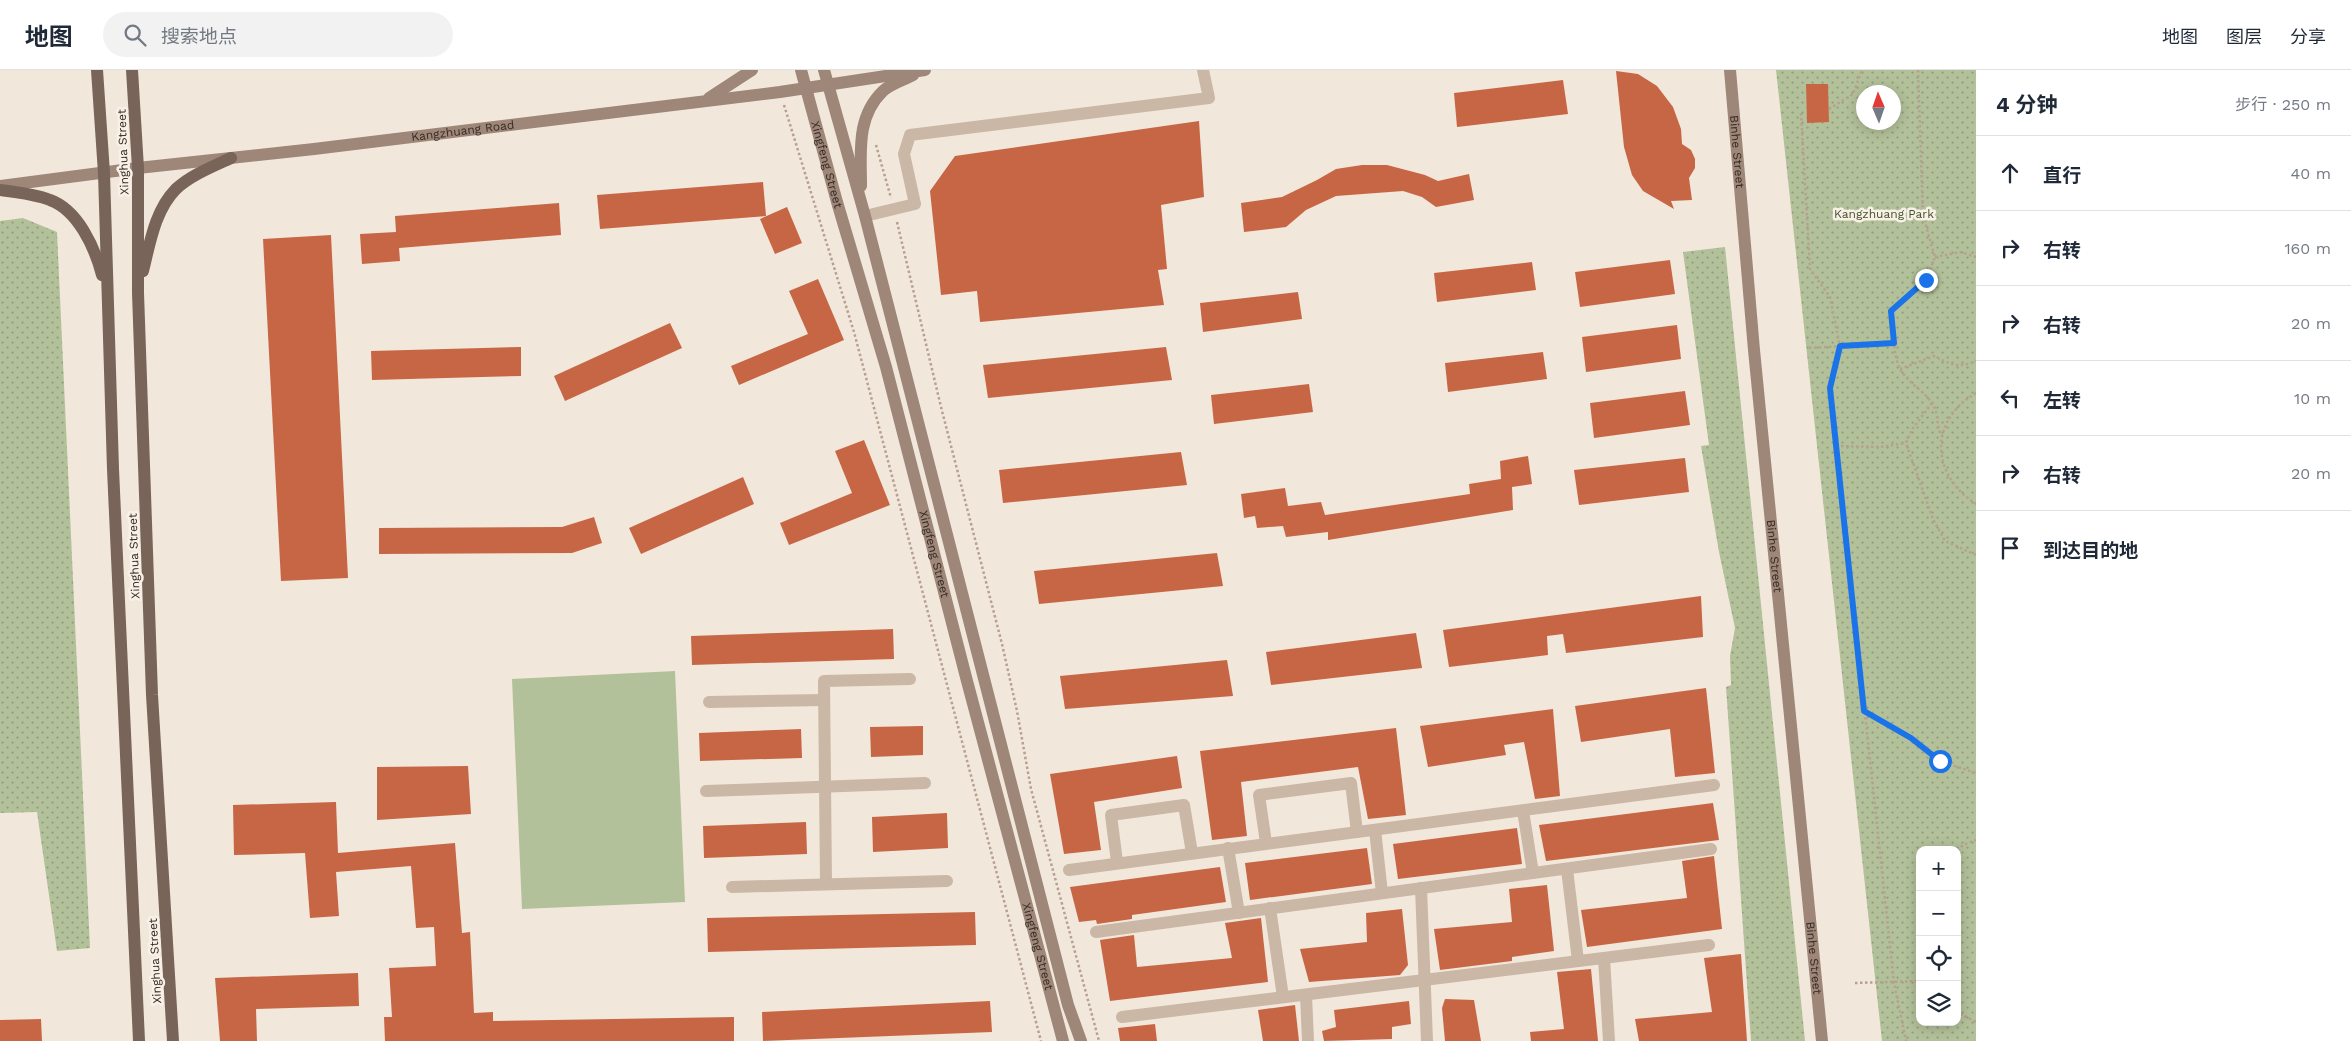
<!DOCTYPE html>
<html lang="zh">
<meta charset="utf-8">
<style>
:root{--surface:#fff;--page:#f2f2f3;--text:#1f2937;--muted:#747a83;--line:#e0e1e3}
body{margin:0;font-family:"Work Sans","Noto Sans SC",sans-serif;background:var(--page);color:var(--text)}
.controls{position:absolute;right:15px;bottom:15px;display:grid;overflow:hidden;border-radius:10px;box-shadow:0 2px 12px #0003}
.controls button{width:45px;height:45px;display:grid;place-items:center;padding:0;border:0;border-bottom:1px solid var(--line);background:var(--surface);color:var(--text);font:25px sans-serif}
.compass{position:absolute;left:1856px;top:15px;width:45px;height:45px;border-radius:50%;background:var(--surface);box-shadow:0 2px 12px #0003;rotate:358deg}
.stop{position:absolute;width:15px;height:15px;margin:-11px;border:4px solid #1a73e8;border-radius:50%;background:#fff}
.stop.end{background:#1a73e8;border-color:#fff;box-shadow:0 1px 5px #0008}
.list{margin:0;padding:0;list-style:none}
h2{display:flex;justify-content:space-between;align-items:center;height:65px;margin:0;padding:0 20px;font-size:21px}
h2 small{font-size:16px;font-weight:400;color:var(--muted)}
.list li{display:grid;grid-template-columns:32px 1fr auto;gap:15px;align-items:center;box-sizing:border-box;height:75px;padding:0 20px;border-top:1px solid var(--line)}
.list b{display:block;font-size:19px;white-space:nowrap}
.list em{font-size:16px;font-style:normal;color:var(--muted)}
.icon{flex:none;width:28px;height:28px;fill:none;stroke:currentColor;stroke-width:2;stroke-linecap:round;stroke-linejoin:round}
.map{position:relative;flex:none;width:1976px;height:971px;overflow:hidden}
header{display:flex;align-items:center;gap:30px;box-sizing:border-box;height:70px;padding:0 25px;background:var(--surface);border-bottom:1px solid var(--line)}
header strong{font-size:24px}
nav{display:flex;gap:28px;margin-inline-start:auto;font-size:18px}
.search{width:350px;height:45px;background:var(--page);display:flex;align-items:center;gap:12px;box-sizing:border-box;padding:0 18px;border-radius:28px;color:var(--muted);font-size:19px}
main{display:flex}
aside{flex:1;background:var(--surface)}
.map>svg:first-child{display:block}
.grass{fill:#b3c19a}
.park{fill:url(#park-dots);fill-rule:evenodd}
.building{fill:#c76644}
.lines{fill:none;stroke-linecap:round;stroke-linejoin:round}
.path{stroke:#b6a191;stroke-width:2.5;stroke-dasharray:2.5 2.5;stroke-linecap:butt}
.street{stroke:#cab7a6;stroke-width:12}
.secondary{stroke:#9e8678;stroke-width:12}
.primary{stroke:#786458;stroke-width:12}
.route{stroke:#1a73e8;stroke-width:6}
.labels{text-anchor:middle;stroke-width:5;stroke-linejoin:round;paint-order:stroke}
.street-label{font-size:12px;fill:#362c27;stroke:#f9f1e7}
.park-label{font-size:12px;fill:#44542b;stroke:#f9f1e7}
</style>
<header>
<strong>地图</strong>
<div class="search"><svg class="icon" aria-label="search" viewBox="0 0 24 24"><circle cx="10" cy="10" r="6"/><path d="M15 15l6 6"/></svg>搜索地点</div>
<nav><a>地图</a><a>图层</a><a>分享</a></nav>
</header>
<main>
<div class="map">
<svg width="1976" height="971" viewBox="0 0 1976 971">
<defs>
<pattern id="park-dots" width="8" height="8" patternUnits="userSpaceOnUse" patternTransform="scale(1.25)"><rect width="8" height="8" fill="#b3c19a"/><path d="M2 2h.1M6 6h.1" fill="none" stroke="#929d7e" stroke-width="1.8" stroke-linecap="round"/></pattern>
</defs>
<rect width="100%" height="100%" fill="#f2e7db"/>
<!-- grass -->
<polygon class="grass" points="675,601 685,832 522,839 512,609"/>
<!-- park -->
<g class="park">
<path d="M1776,0H1976V971H1882ZM1864,22H1894V52H1864ZM1920,780H1957V952H1920Z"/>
<polygon points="23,148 57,162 90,878 57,881 37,742 0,743 0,151"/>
<polygon points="1725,177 1805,971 1751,971 1726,617 1731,615 1730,586 1735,558 1719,482 1701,376 1709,375 1683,182"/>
</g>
<!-- building -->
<g class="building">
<polygon points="1616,1 1638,4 1657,16 1673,37 1681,59 1682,74 1691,80 1695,89 1695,98 1689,108 1692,130 1671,131 1674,139 1643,121 1632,105 1624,77"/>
<polygon points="1563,10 1568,44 1457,57 1454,23"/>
<polygon points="1806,14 1828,14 1829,52 1807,53"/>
<polygon points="1199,51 1204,127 1161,135 1167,199 1158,200 1164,235 980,252 977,221 941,225 930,121 955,86"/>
<polygon points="1362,95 1387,95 1425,105 1438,111 1469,104 1474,130 1436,137 1422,127 1403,121 1336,126 1306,140 1286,157 1244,162 1241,133 1282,127 1317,110 1336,99"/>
<polygon points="763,112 766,146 600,159 597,125"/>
<polygon points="559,133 561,165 399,178 400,191 362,194 360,164 396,162 395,146"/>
<polygon points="787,137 802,173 775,184 760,149"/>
<polygon points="331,165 348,508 281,511 263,169"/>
<polygon points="1670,190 1675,224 1580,237 1575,202"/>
<polygon points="1532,192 1536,220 1437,232 1434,203"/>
<polygon points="818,209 844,270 739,315 731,296 808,264 789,221"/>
<polygon points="1298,222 1302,249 1203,262 1200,233"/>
<polygon points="670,253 682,278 565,331 554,306"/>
<polygon points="1677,255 1681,289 1586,302 1582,267"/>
<polygon points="521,277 521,306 372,310 371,281"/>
<polygon points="1166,277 1172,310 988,328 983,295"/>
<polygon points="1543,282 1547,309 1448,322 1445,293"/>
<polygon points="1309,314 1313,342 1214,354 1211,325"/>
<polygon points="1685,321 1690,355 1594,368 1590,333"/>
<polygon points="864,370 890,435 789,475 780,453 852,423 835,381"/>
<polygon points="1181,382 1187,415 1003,433 999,400"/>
<polygon points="1528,386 1532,414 1512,417 1513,440 1328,470 1328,462 1286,467 1283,456 1257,458 1255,446 1244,448 1241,424 1285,418 1288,436 1321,432 1325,445 1470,424 1469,414 1501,409 1500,391"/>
<polygon points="1685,388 1689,422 1579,435 1574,400"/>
<polygon points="743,407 754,434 641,484 629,458"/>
<polygon points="594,447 602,473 572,483 379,484 379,458 562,457"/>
<polygon points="1217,483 1223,516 1039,534 1034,501"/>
<polygon points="1701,526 1703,567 1566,583 1563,564 1547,566 1548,585 1449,597 1443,560"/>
<polygon points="893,559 894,589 692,595 691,566"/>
<polygon points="1416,563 1422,598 1271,615 1266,582"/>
<polygon points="1227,590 1233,626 1065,639 1060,606"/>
<polygon points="1706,618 1715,703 1675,707 1670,659 1581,672 1575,636"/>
<polygon points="1553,639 1560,726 1535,729 1524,672 1504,675 1506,685 1428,697 1420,656"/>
<polygon points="923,656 923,685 871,687 870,657"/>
<polygon points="1396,658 1406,745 1368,749 1358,697 1241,712 1247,766 1212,770 1200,681"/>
<polygon points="801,659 802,688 700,691 699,663"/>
<polygon points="1177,686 1182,718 1094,732 1101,780 1064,784 1050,704"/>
<polygon points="468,696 471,744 377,750 377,697"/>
<polygon points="336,732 338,783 455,773 462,863 470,862 474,943 493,942 493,951 734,947 734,971 385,971 384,947 392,947 389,898 436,896 434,857 416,858 411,796 336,802 339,846 310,848 305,783 234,785 233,735"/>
<polygon points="1713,733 1719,770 1546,791 1539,755"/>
<polygon points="947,743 948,778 873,782 872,747"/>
<polygon points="806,752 807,784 704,788 703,756"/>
<polygon points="1517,758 1522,794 1398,809 1393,774"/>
<polygon points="1367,778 1372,814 1250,830 1245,793"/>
<polygon points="1714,786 1722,859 1587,877 1581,840 1687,828 1682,791"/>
<polygon points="1220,797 1226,832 1132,845 1132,849 1097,854 1096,850 1079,852 1070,817"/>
<polygon points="1547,815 1554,881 1512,887 1512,891 1440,900 1434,859 1512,852 1509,819"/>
<polygon points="1402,839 1408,895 1400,905 1309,912 1300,879 1367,872 1366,843"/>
<polygon points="975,842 976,875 708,882 707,848"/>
<polygon points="1261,848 1268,912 1110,931 1100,870 1134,865 1137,897 1232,888 1225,853"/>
<polygon points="1741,884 1747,971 1639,971 1635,949 1712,942 1704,888"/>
<polygon points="1591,899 1598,971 1531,971 1530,962 1564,959 1557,902"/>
<polygon points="358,903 359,936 256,939 257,971 220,971 215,908"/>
<polygon points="1445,929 1474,930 1481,971 1445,971 1442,938"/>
<polygon points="990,931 992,962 763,971 762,942"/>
<polygon points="1409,931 1411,954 1392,957 1392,969 1324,971 1322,961 1336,957 1334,940"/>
<polygon points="1295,935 1299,971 1263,971 1258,940"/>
<polygon points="41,949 42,971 0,971 0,950"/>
<polygon points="1155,954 1157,971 1120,971 1118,958"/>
</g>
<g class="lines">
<!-- path -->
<g class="path">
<path d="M1918,0L1923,146L1935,187L1926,210L1891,241C1893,257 1893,285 1900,299C1908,313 1924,321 1932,333C1940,344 1935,356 1942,366"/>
<polyline points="784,35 854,262 1041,971"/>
<polyline points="1829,39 1853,24 1862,0"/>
<polyline points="1801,43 1810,199 1830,227 1840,277 1830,318 1894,913 1906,971"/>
<polyline points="876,75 891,128"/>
<polyline points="897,152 941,337 1002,574 1017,641 1031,719 1099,971"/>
<polyline points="1935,187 1961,182 1976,187"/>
<polyline points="1809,278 1894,273"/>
<path d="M1900,299L1934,286C1950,294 1958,299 1976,291"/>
<path d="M1976,323C1928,351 1931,405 1976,434"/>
<polyline points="1932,333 1913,358 1906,373 1933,449 1945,471 1976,485"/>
<polyline points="1836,376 1880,377 1906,373"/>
<polyline points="1865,641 1911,668 1940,691 1976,703"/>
<polyline points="1957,780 1963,775 1976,770"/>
<polyline points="1855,913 1920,911"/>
<polyline points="1957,940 1960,944 1976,952"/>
</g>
<!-- street -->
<g class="street">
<polyline points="865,146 915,134 904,84 910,65 1209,28 1203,0"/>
<polyline points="709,632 824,630"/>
<polyline points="706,721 925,713"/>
<polyline points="1523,741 1533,803"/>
<polyline points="1375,760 1382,823"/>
<polyline points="1266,773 1259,725 1351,713 1357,762"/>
<polyline points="1228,778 1239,843"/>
<polyline points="1117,792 1111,745 1184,735 1192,783"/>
<polyline points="1567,799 1578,891"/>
<polyline points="1069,800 1714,715"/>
<polyline points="826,814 824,611 910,609"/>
<polyline points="732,817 947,811"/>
<polyline points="1421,818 1427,971"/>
<polyline points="1270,838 1283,927"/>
<polyline points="1096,862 1711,779"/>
<polyline points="1604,888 1609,971"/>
<polyline points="1306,925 1308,971"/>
<polyline points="1122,947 1709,875"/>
</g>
<!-- secondary -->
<g class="secondary">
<path id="s1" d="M801,0L837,132L886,297L967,611L1063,971"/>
<polyline points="824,0 865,146 1068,935 1081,971"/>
<path id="s2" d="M1730,0L1754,280L1822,971"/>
<polyline points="709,28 752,0"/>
<path id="s3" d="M0,116L138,98L314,79L780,22L925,0"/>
<path d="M861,116C861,82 856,47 883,21C890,14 904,10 913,5"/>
</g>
<!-- primary -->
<g class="primary">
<polyline points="97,0 104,103 113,399 139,971"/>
<polyline points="132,0 138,98 138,223 152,625 173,971"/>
<path d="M0,120C16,122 35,124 50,130C78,140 95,178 102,205"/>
<path d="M143,201C150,173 155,140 176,119C191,105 214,96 231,88"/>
</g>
</g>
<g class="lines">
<!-- route -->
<polyline class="route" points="1926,210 1891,241 1894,273 1840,276 1830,318 1864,641 1911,668 1940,691"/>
</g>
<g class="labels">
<!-- street labels -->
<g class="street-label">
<text dy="4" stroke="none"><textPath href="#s3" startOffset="466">Kangzhuang Road</textPath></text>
<text transform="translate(123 82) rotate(-92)" y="4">Xinghua Street</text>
<text dy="4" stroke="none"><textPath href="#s2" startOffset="82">Binhe Street</textPath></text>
<text dy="4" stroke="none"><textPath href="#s1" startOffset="98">Xingfeng Street</textPath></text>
<text dy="4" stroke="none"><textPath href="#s1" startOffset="502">Xingfeng Street</textPath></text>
<text transform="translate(134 486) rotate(-92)" y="4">Xinghua Street</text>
<text dy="4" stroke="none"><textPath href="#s2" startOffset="488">Binhe Street</textPath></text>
<text dy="4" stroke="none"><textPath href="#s1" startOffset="908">Xingfeng Street</textPath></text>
<text dy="4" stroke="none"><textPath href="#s2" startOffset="892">Binhe Street</textPath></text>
<text transform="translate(155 891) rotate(-93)" y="4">Xinghua Street</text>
</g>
<!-- park labels -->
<g class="park-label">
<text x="1884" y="148">Kangzhuang Park</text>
</g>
</g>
</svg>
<div class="controls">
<button>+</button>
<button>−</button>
<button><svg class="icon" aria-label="locate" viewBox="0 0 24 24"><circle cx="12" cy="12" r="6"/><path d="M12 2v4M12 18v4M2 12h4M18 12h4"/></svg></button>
<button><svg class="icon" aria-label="layers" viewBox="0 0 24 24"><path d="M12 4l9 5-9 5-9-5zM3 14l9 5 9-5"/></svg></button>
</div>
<svg class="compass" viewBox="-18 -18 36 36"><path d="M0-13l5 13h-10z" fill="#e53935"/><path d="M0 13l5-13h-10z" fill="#747a83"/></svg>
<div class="stop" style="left:1940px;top:691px"></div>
<div class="stop end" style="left:1926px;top:210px"></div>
</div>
<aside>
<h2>4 分钟<small>步行 · 250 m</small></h2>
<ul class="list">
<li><svg class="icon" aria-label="ahead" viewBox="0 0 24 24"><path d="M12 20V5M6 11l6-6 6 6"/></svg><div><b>直行</b></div><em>40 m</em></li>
<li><svg class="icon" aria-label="right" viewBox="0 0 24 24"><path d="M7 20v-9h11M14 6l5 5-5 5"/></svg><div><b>右转</b></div><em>160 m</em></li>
<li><svg class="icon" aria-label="right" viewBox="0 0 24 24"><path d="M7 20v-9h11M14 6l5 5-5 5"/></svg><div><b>右转</b></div><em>20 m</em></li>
<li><svg class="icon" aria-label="left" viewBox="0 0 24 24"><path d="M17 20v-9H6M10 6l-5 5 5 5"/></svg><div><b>左转</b></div><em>10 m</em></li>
<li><svg class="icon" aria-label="right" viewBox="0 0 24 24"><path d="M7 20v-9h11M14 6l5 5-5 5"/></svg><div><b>右转</b></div><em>20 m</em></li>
<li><svg class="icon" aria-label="arrive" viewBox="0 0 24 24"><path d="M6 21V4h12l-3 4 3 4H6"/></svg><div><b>到达目的地</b></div></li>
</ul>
</aside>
</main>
